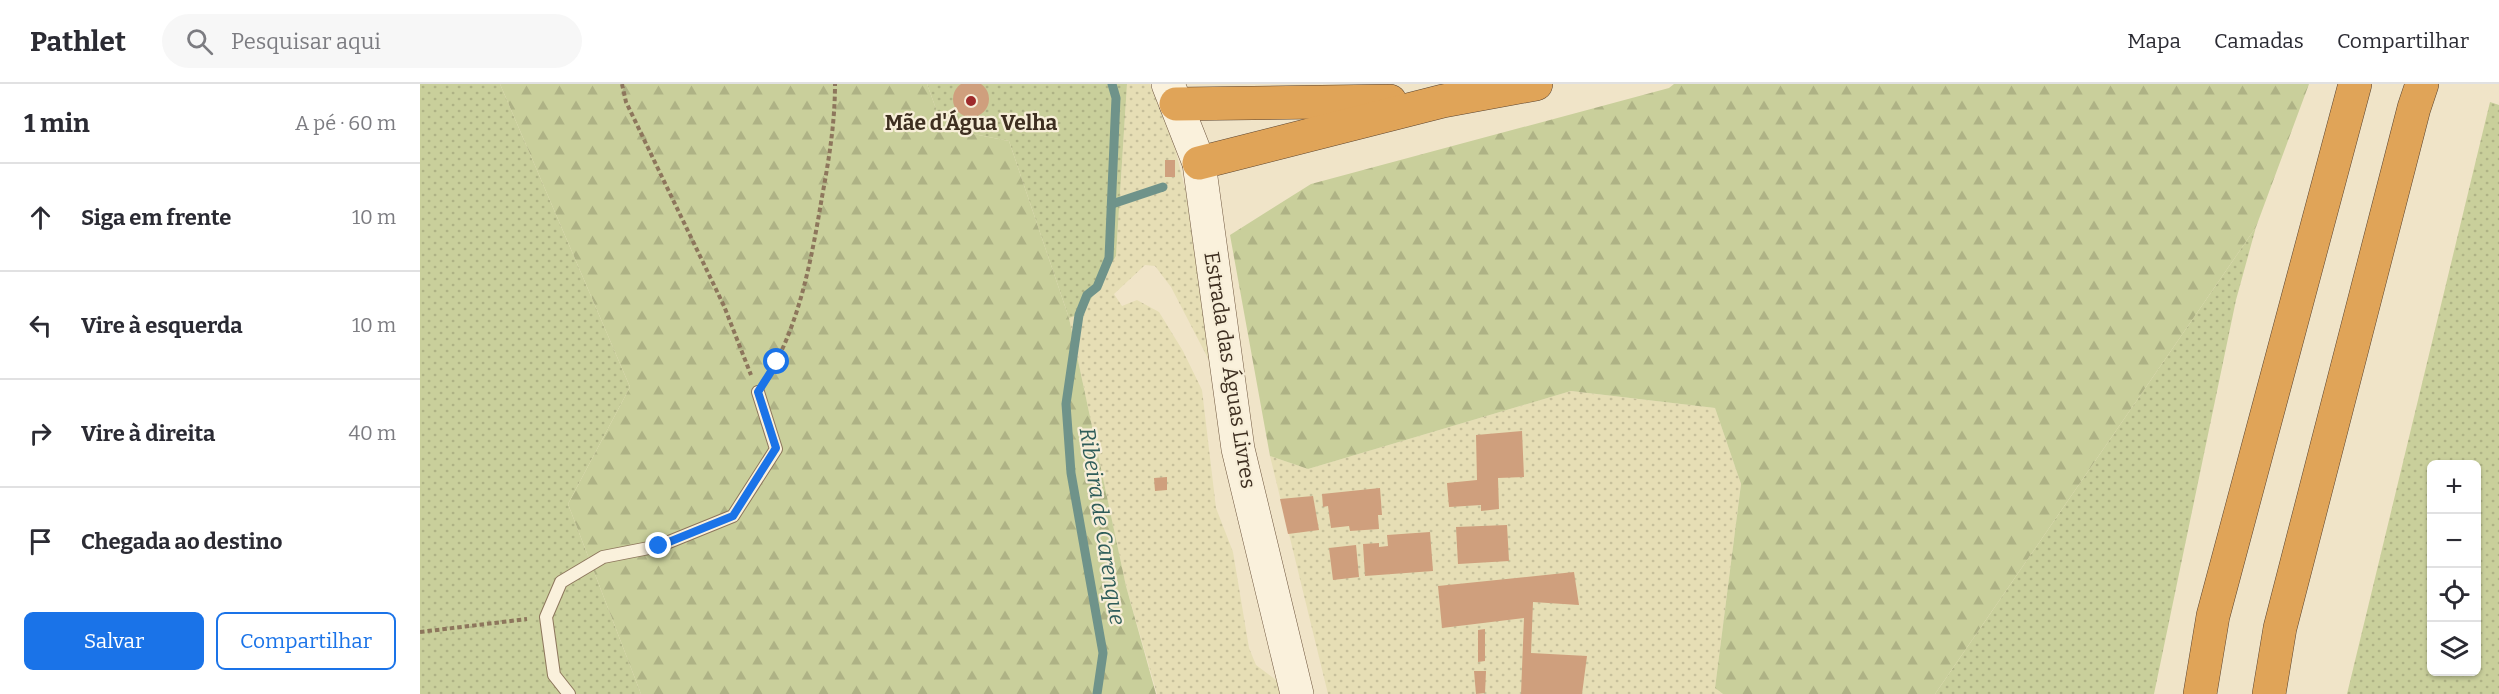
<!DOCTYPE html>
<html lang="pt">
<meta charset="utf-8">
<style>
:root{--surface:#fff;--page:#f7f7f7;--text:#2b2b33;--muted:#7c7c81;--line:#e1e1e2;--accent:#1a73e8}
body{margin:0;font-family:Bitter,serif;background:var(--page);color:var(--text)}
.controls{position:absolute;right:18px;bottom:18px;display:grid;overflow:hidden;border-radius:9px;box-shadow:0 2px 4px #0004}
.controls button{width:54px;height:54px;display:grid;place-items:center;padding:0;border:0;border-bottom:2px solid var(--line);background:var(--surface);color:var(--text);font:30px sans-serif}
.stop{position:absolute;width:18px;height:18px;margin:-14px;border:4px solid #1a73e8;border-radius:50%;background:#fff}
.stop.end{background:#1a73e8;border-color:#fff;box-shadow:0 2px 6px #0008}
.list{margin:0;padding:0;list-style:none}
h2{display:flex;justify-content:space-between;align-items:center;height:78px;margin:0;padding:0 24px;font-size:26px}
h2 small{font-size:20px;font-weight:400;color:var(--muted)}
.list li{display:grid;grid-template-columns:39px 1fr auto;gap:18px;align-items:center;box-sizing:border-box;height:108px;padding:0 24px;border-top:2px solid var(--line)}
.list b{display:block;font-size:22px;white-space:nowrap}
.list em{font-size:20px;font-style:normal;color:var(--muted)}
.actions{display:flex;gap:12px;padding:18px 24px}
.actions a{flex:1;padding:14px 0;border:2px solid var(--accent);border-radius:9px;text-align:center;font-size:21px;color:var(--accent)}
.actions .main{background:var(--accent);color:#fff}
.icon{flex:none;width:33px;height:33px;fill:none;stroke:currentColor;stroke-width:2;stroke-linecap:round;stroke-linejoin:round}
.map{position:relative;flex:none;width:2079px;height:610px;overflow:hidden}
header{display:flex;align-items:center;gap:36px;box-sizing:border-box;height:84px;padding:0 30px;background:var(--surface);border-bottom:2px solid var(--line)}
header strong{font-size:28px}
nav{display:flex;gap:33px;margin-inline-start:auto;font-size:21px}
.search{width:420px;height:54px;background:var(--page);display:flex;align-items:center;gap:15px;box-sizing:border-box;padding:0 21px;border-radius:33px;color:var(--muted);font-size:22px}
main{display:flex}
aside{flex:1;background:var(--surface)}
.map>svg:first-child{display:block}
.farmland{fill:url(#farmland-dots)}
.grass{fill:url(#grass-dots);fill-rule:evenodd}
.forest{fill:url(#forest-firs)}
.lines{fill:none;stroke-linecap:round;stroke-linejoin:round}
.stream{stroke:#6f938a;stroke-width:9}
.building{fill:#cf9f7d}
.lane-casing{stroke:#8d765c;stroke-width:14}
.secondary-casing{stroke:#6f573f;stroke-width:34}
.highway-casing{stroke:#5b4430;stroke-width:34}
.path{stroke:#8d765c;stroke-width:4;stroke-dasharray:4.5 3;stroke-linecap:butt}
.lane{stroke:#faf1dc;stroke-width:12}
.secondary{stroke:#faf1dc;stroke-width:33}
.highway{stroke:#e0a458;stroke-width:33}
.route{stroke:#1a73e8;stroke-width:8}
.poi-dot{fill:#9e2a2b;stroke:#f7eed8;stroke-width:2}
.labels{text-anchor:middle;stroke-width:4.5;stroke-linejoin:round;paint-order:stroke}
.poi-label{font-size:21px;font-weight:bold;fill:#3d2e20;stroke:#f7eed8}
.street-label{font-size:21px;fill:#3d2e20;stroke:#f7eed8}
.water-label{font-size:22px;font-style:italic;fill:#2f5d5a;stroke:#f7eed8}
</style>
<header>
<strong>Pathlet</strong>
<div class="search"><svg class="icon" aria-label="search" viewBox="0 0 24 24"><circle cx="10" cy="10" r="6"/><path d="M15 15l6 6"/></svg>Pesquisar aqui</div>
<nav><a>Mapa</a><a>Camadas</a><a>Compartilhar</a></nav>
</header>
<main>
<aside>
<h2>1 min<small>A pé · 60 m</small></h2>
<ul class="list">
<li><svg class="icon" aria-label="ahead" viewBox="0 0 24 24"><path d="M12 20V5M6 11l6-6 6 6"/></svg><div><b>Siga em frente</b></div><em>10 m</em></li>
<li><svg class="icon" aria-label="left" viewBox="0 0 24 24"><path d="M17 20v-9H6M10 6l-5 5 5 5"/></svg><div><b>Vire à esquerda</b></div><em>10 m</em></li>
<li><svg class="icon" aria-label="right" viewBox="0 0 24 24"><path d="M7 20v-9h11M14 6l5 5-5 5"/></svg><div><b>Vire à direita</b></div><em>40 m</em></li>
<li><svg class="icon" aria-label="arrive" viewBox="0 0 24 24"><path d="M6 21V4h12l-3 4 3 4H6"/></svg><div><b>Chegada ao destino</b></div></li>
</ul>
<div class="actions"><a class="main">Salvar</a><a>Compartilhar</a></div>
</aside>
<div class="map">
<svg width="2079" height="610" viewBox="0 0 2079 610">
<defs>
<pattern id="farmland-dots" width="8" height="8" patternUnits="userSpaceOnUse" patternTransform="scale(1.5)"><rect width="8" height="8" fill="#e6deb5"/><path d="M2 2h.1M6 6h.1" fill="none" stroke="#c6bf9b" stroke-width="1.8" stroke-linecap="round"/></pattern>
<pattern id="grass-dots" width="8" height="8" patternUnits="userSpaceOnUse" patternTransform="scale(1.5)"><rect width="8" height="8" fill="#c9cf9b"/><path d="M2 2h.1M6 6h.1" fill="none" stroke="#aeb285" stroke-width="1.8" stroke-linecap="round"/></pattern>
<pattern id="forest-firs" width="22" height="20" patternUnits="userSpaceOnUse" patternTransform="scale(1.5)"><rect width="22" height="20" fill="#c9cf9b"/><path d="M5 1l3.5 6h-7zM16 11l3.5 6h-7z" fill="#aeb285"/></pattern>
</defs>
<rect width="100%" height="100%" fill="#f0e4c8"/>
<!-- farmland -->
<g class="farmland">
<polygon points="707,0 730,0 755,64 767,113 794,286 751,203 735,182 725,181 694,210 702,222 717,216 739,228 763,267 782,306 796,424 813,468 829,564 836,581 860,599 863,610 737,610 706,502 649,234 663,229 696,172"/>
<polygon points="1151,307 1295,324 1321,400 1295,604 1303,610 908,610 850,372 888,385"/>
</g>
<!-- grass -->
<g class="grass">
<polygon points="0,0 80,0 210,303 148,420 221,610 0,610"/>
<polygon points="507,0 707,0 696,172 663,229 649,234 589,57 523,44"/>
<path d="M2070,18L2079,21V610H1927ZM2012,380H2056V588H2012Z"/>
<polygon points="1836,143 1816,216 1734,610 1515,610"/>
</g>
<!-- forest -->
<g class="forest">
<polygon points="80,0 507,0 523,44 589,57 649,234 706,502 736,610 221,610 148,420 210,303"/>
<polygon points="1254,0 1889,0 1836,143 1515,610 1303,610 1295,604 1321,400 1295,324 1151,307 888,385 850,372 810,151 891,100 1249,4"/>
</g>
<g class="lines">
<!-- stream -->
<g class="stream">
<polyline points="692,120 743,103"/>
<polyline points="677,610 683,569 651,389 646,320 659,231 667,211 677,203 689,174 696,14 692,0"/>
</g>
</g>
<!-- building -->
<g class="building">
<circle cx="551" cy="15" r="18"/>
<rect x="745" y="76" width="10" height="17"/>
<polygon points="1102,347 1104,393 1078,394 1079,425 1061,427 1061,421 1029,423 1027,399 1057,396 1056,351"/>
<polygon points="747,393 747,406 735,407 734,394"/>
<polygon points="960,404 962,431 958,431 959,445 930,447 929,442 911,444 908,422 903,423 902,410"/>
<polygon points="893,412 899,446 868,450 860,415"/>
<polygon points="1087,441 1089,477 1038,480 1036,443"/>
<polygon points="1010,448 1013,487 945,492 943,460 959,459 959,463 968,462 967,451"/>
<polygon points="936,461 939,493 913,496 909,464"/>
<polygon points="1154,488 1159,521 1113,518 1111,569 1167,572 1162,610 1101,610 1104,534 1022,544 1018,502"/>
<polygon points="1065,545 1065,577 1058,578 1058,546"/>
<polygon points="1054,587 1066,587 1065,609 1056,610"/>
</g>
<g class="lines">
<defs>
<polyline id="lane" points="149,610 134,591 126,533 141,498 183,473 239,462 313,432 356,365 338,308"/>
<polyline id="secondary" points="748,0 779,79 818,365 877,610"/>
<g id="highway">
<polyline points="756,20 970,17"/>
<polyline points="779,79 1023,17 1116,0"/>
<polyline points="1780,610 1793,532 1935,0"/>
<polyline points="1849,610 1860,544 1994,24 2002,0"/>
</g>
</defs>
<!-- lane casing -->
<use href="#lane" class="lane-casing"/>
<!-- secondary casing -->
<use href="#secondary" class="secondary-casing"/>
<!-- highway casing -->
<use href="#highway" class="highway-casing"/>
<!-- path -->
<g class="path">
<polyline points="202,0 206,18 304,222 331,291"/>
<path d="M348,292C380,240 392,172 402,113C409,75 415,39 415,0"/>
<polyline points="0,548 107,535"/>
</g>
<!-- lane -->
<use href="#lane" class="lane"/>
<!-- secondary -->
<use href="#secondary" class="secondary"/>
<!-- highway -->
<use href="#highway" class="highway"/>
</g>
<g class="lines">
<!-- route -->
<polyline class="route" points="239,462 313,432 356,364 338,308 357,278"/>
</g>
<!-- markers -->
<circle class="poi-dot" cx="551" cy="17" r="6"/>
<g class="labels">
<!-- poi labels -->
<g class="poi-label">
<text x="551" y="46">Mãe d'Água Velha</text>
</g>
<!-- street labels -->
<g class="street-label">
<text transform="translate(810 286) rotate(81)" y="7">Estrada das Águas Livres</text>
</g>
<!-- water labels -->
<g class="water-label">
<text transform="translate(683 442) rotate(81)" y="8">Ribeira de Carenque</text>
</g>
</g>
</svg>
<div class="controls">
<button>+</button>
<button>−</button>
<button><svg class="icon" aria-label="locate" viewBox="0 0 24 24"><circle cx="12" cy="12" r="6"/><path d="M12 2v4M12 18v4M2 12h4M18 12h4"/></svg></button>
<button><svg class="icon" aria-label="layers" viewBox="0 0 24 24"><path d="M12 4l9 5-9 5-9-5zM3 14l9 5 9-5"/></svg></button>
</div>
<div class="stop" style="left:357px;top:278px"></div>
<div class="stop end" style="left:239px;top:462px"></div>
</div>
</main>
